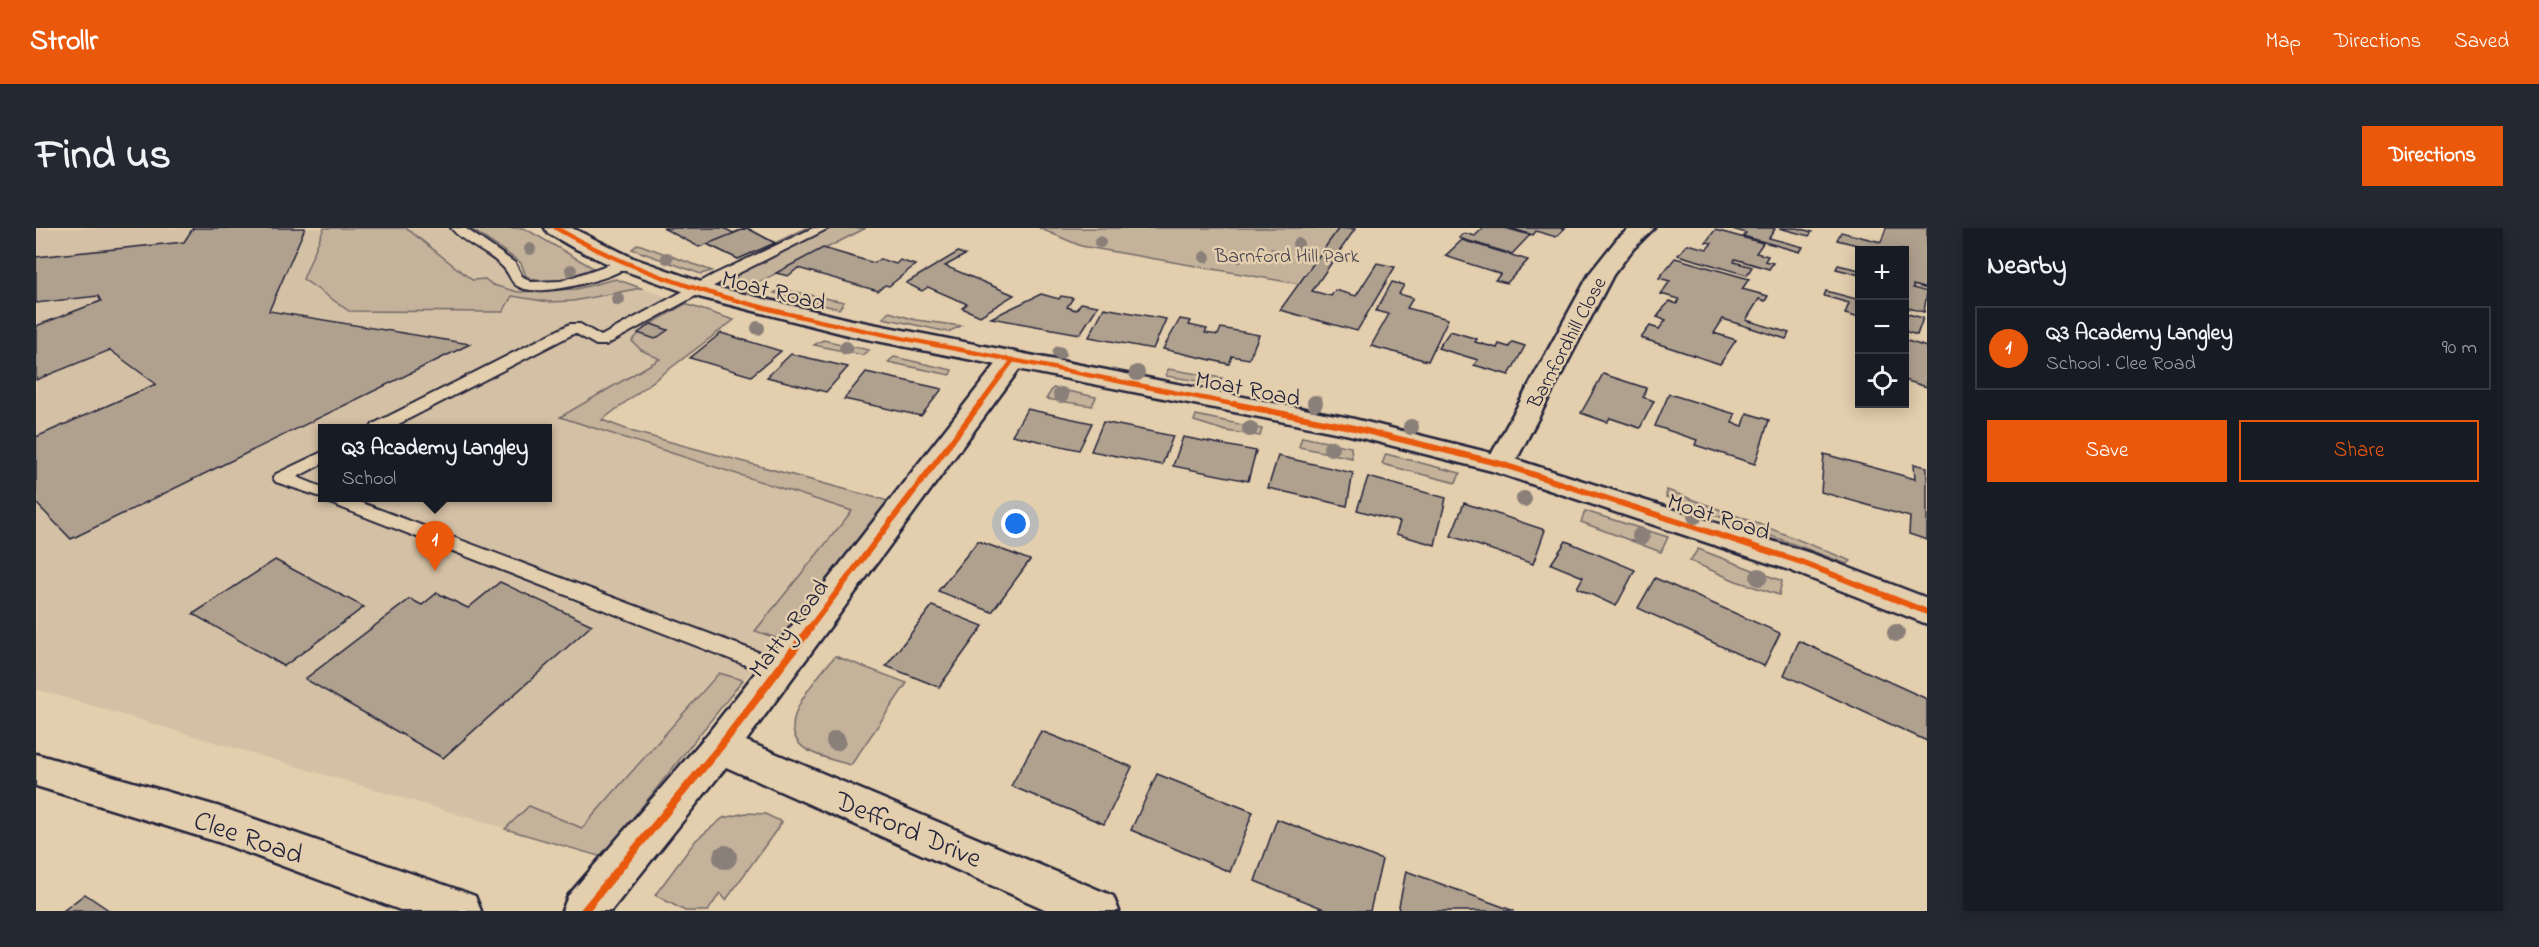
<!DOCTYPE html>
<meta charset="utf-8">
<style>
:root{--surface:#171b24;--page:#242831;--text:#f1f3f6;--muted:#9ea1a6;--line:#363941;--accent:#ea580c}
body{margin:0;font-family:"Indie Flower",sans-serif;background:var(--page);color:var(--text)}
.controls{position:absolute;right:18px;top:18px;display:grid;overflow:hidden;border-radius:0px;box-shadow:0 3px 15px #0003}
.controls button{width:54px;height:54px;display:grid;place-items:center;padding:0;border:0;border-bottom:2px solid var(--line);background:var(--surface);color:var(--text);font:30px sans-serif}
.you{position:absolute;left:980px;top:296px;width:21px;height:21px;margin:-15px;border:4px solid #fff;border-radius:50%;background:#1a73e8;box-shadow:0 0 0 9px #1a73e833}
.badge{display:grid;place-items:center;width:39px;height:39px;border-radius:50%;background:var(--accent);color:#fff;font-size:20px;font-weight:700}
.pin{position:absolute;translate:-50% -50px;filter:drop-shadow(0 2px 3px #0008)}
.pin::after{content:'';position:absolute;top:32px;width:21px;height:18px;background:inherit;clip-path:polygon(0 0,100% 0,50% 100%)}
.popup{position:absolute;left:282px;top:196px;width:234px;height:78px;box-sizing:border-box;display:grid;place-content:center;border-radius:0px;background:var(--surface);filter:drop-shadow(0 2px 4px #0005);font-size:20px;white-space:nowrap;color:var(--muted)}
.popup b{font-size:22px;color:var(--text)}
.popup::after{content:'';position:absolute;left:50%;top:100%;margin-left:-12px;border:12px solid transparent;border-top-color:var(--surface)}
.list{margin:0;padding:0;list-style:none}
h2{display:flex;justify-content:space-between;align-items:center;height:78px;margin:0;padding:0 24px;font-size:26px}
h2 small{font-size:20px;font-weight:400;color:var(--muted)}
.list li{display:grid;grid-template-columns:39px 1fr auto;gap:18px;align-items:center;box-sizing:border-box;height:84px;margin:0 12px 12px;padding:0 12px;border:2px solid var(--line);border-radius:0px}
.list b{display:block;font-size:22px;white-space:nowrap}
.list p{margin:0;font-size:20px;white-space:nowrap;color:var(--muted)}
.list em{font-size:20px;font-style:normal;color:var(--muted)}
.actions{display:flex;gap:12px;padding:18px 24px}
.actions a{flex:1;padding:14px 0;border:2px solid var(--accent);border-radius:0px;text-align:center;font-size:21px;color:var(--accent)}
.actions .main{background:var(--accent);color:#fff}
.icon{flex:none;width:33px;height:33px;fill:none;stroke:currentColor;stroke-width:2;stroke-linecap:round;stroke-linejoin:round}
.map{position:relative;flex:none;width:1891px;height:683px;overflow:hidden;border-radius:0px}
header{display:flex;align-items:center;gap:36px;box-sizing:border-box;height:84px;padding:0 30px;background:var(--accent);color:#fff}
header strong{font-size:28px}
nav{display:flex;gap:33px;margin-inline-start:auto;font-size:21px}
.intro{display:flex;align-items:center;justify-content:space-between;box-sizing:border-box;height:144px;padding:0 36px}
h1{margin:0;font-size:42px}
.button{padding:15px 27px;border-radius:0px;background:var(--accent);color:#fff;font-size:21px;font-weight:700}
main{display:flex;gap:36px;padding:0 36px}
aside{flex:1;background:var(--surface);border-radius:0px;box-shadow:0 3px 15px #0003}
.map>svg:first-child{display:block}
.built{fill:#d4c0a4;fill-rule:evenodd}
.green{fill:#c4b29a;stroke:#736a6a;stroke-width:1.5}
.building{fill:#b0a18f;stroke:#22223b;stroke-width:1.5}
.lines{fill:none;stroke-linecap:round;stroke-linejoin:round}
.lane-casing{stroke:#22223b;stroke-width:4}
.street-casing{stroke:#22223b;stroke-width:5}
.secondary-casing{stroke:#22223b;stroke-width:5}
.lane{fill:#e3cead;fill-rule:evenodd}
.street{fill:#e3cead;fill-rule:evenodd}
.secondary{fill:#e3cead;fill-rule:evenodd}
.cycleway-far2-casing{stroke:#e3cead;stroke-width:8}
.cycleway-far1-casing{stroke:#e3cead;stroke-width:10}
.cycleway-casing{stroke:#e3cead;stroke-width:11}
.cycleway-far2{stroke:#e8590c;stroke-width:4.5}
.cycleway-far1{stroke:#e8590c;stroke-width:6}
.cycleway{stroke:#e8590c;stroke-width:8}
.tree{fill:#8a7f79}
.labels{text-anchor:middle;stroke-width:5;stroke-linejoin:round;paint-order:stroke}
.far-park-label{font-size:20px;fill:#423f4e;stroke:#e3cead}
.far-street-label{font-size:20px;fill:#22223b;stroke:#e3cead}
.street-label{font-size:24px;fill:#22223b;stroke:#e3cead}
.near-street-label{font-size:28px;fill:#22223b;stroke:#e3cead}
</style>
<header>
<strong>Strollr</strong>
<nav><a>Map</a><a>Directions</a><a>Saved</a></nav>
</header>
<div class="intro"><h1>Find us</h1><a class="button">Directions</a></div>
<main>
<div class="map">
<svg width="1891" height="683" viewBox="0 0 1891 683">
<rect width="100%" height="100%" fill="#e3cead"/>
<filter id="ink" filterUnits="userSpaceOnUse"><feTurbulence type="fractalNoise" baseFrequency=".0167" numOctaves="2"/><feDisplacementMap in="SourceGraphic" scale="12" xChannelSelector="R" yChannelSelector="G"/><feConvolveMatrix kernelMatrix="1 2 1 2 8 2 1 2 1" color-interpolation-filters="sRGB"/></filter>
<g filter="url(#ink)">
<!-- built -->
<path class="built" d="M0,0H488L580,51L698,92L566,192L598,204L852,273L746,412L707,452L566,629L0,461ZM286,200H512V270H286Z"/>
<!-- green -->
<g class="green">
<polygon points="288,0 370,0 436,52 449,51 457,57 482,64 540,61 580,51 605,60 537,73 513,74 476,68 467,84 313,83 267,51"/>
<path d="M434,0H488L559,41C537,49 512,60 490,48L485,35Z"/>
<polygon points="770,0 830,0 717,57 700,50 688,41 741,17 739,15"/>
<polygon points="1003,0 1303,0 1263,56 1045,18"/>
<polygon points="602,16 676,43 665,46 596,21"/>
<polygon points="744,61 808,74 803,81 738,65"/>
<polygon points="649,76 698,92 566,192 598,204 852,273 746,412 719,403 816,283 524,189 624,131 605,122 596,113 608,100"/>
<polygon points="853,84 880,92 925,98 912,104 847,90"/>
<polygon points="787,112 833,122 826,127 778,117"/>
<polygon points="858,129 916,142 914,147 852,134"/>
<polygon points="1132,141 1186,150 1182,156 1130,148"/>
<polygon points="1017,160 1060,169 1056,178 1010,171"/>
<polygon points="1160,187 1226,201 1224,208 1190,203 1158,193"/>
<polygon points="1266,209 1315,219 1316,230 1263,219"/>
<polygon points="1350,226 1424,245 1420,255 1346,236"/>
<polygon points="1631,262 1728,298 1815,333 1811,336 1630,269"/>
<polygon points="1549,283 1632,309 1625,324 1545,294"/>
<polygon points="1662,321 1746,353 1743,367 1700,353 1654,333"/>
<path d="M799,428L871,455L815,537C801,533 785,530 771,522C733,499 783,448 799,428Z"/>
<polygon points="683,445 707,452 566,629 469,601 493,578 546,600"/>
<polygon points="710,585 729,586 746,594 690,672 684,665 672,683 649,683 619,667 660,612 687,590"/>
</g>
<!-- building -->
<g class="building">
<polygon points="157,0 269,0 233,83 434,116 35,311 0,275 0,209 120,156 74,122 0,152 0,98 65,73 62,68 0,75 0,29 148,14"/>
<polygon points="627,0 688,0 697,5 711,0 739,15 702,31 671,16 663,19"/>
<polygon points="711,0 739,15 702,31 671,16"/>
<polygon points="1303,0 1319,1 1276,63 1295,68 1299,62 1320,68 1341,35 1359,39 1321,103 1244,82"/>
<polygon points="1447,0 1469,0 1494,7 1476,26 1423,10 1428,5 1439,8"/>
<polygon points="1474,0 1529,0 1520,9 1500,3 1497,7"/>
<polygon points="1693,0 1735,0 1739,1 1733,10 1767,19 1764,24 1707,8 1710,5"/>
<polygon points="1743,0 1762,0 1776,4 1773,8"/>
<polygon points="1850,0 1891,0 1891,61 1877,57 1877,60 1891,64 1888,84 1868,79 1868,22 1841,22 1801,12 1805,4 1845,14"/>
<polygon points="1679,2 1727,15 1720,25 1732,28 1729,33 1737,35 1733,41 1699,31 1698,34 1716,39 1711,47 1642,27 1651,16 1671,21 1676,15 1670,14"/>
<polygon points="1426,12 1492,32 1471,55 1459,52 1465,46 1409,28"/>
<polygon points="787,20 838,35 844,31 860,36 864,32 879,37 853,58 849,57 842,63 762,40 752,48 740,45"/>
<polygon points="922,24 929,27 909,38 978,67 944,88 926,80 931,76 892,59 886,63 870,55"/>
<polygon points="1639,30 1713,51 1706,61 1732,68 1729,73 1723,71 1710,92 1753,105 1750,111 1687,91 1678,105 1700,112 1684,136 1605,110 1614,98 1623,101 1630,92 1621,89 1633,73 1641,76 1643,71 1625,66 1634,53 1623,50"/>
<polygon points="1802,37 1824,42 1824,47 1800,41"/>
<polygon points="1356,54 1368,57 1363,66 1377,70 1371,80 1412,91 1392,133 1335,118 1353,86 1340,83"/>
<polygon points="1790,63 1824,72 1824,90 1809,86 1813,75 1788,68"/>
<polygon points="1005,66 1023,71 1025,68 1037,70 1031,79 1040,82 1045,75 1062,78 1044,106 955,90"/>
<polygon points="1068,80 1130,91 1117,121 1053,109"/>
<polygon points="1868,85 1887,90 1881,107 1868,103"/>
<polygon points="1144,91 1155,93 1153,97 1171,101 1169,105 1182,107 1185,100 1223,107 1213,131 1196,128 1193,136 1127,121"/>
<polygon points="615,96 632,102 619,111 602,105"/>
<polygon points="1414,103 1441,111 1439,114 1461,120 1463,116 1473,119 1476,114 1489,118 1473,147 1438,137 1442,132 1402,120"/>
<polygon points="685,105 745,123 715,148 654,130"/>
<polygon points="1868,112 1891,119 1891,159 1868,152"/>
<polygon points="755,126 812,139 790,164 731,149"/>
<polygon points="830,144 906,161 885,188 808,171"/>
<polygon points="1567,146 1610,160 1607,169 1618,173 1604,200 1574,190 1571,194 1545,185"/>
<polygon points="1633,166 1699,186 1696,195 1707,198 1711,185 1733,192 1719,236 1659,217 1661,212 1619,198"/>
<polygon points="991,181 1056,195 1043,222 976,207"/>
<polygon points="1067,194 1137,208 1126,237 1055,223"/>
<polygon points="1147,209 1220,223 1212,253 1137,238"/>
<polygon points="1788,226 1879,251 1878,236 1891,239 1891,312 1873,306 1874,289 1785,264"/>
<polygon points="1242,228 1317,245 1311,278 1232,260"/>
<polygon points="1332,249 1410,270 1399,317 1360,306 1364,294 1321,282"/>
<polygon points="1428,275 1509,302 1497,336 1415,308"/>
<polygon points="942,313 994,332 956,384 902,363"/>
<polygon points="1530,313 1599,342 1580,378 1541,360 1547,349 1515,336"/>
<polygon points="239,332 328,379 248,438 157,386"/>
<polygon points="1619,350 1744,405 1728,438 1602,380"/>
<polygon points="464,354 556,397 407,530 269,451 374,371 386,377 401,365 432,380"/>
<polygon points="896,378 947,398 903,459 850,438"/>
<polygon points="1763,413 1891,471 1891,513 1748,447"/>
<polygon points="1005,503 1096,539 1068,596 975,558"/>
<polygon points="1121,546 1217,584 1194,644 1095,602"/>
<polygon points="1241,591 1346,632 1334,683 1293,683 1219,653"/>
<polygon points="1370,643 1478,683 1362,683"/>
<polygon points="49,666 74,683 27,683"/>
</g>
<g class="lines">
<defs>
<g id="lane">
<path d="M415,0H429L479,35L486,48L495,54L525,53L589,31L596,35C581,51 510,67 489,61C473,57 476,48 467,39C452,24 428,16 415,0Z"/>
<polygon points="777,0 793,0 687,53 570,117 560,117 539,105 355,200 335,200 337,196 534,96 544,96 565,108 677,47"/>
<polygon points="286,224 286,236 261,249 286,259 286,270 313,270 751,435 754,441 751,447 743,449 735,447 291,274 288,270 240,254 237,250 240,246"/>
</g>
<g id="street">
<polygon points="1594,0 1618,0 1597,21 1577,47 1475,242 1465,245 1455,242 1450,236 1554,45 1581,11"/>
<polygon points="977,124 986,126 990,132 710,513 1077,668 1083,683 1013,683 690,539 575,683 526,683 532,668 670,508 968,126"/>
<polygon points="0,526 184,579 423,662 439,668 445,683 367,683 182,614 0,558"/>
</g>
<polygon id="secondary" points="509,0 536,0 597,30 679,59 816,92 1314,190 1475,230 1777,326 1891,370 1891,396 1753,342 1456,243 1314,207 816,108 663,69 581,40 536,19 512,5"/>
</defs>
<!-- lane casing -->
<use href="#lane" class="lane-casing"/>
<!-- street casing -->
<use href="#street" class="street-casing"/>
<!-- secondary casing -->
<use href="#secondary" class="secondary-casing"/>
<!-- lane -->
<use href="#lane" class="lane"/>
<!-- street -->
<use href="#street" class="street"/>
<!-- secondary -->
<use href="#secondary" class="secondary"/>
<defs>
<g id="cycleway-far2">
<path d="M520,0C633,66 768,90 895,116C999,136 1102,157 1206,178"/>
<polyline points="943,178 977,132"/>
</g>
<g id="cycleway-far1">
<polyline points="1198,176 1314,199 1465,236 1765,334 1891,384"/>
<polyline points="773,401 944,176"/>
</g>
<polyline id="cycleway" points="548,683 684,519 774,400"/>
</defs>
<!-- cycleway-far2 casing -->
<use href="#cycleway-far2" class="cycleway-far2-casing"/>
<!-- cycleway-far1 casing -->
<use href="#cycleway-far1" class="cycleway-far1-casing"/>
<!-- cycleway casing -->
<use href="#cycleway" class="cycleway-casing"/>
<!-- cycleway-far2 -->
<use href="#cycleway-far2" class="cycleway-far2"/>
<!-- cycleway-far1 -->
<use href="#cycleway-far1" class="cycleway-far1"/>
<!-- cycleway -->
<use href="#cycleway" class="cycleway"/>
</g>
<!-- trees -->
<g class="tree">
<circle cx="1064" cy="14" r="6"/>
<circle cx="1262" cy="16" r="6"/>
<circle cx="494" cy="21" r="6"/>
<circle cx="1236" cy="26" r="6"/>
<circle cx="1169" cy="29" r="6"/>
<circle cx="1203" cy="29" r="6"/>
<circle cx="631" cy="30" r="6"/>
<circle cx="535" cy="42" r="6"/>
<circle cx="715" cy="60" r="7"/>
<circle cx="582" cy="71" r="7"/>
<circle cx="722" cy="100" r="7"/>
<circle cx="810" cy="120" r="7"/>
<circle cx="1023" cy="125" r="7"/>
<circle cx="1101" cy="145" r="8"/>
<circle cx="1025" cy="167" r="8"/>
<circle cx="1279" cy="175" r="8"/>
<circle cx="1375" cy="199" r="8"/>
<circle cx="1214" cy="201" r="8"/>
<circle cx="1295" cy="220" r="8"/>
<circle cx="1488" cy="271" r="8"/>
<circle cx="1659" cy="288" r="8"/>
<circle cx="1605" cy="308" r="9"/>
<circle cx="1723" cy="349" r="9"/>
<circle cx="1860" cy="405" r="9"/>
<circle cx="800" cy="513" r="10"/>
<circle cx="689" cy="629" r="12"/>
</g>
</g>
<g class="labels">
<!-- far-park labels -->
<g class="far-park-label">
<text x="1251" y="34">Barnford Hill Park</text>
</g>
<!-- far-street labels -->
<g class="far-street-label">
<text transform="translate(1530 114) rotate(-62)" y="7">Barnfordhill Close</text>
</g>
<!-- street labels -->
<g class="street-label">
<text transform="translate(738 62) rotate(14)" y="8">Moat Road</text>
<text transform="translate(1212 160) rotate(11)" y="8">Moat Road</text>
<text transform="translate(1683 288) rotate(18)" y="8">Moat Road</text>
<text transform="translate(752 400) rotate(-53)" y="8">Matty Road</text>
</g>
<!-- near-street labels -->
<g class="near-street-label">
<text transform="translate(873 600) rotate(23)" y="10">Defford Drive</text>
<text transform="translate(213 608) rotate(19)" y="10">Clee Road</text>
</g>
</g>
</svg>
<div class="controls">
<button>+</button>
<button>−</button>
<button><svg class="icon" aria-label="locate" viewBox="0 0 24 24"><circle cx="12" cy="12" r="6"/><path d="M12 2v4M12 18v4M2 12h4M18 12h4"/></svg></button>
</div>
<div class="you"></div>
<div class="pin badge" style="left:399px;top:343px">1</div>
<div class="popup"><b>Q3 Academy Langley</b>School</div>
</div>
<aside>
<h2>Nearby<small></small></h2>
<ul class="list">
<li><span class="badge">1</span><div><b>Q3 Academy Langley</b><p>School · Clee Road</p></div><em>90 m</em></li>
</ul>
<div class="actions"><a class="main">Save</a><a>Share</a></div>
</aside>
</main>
